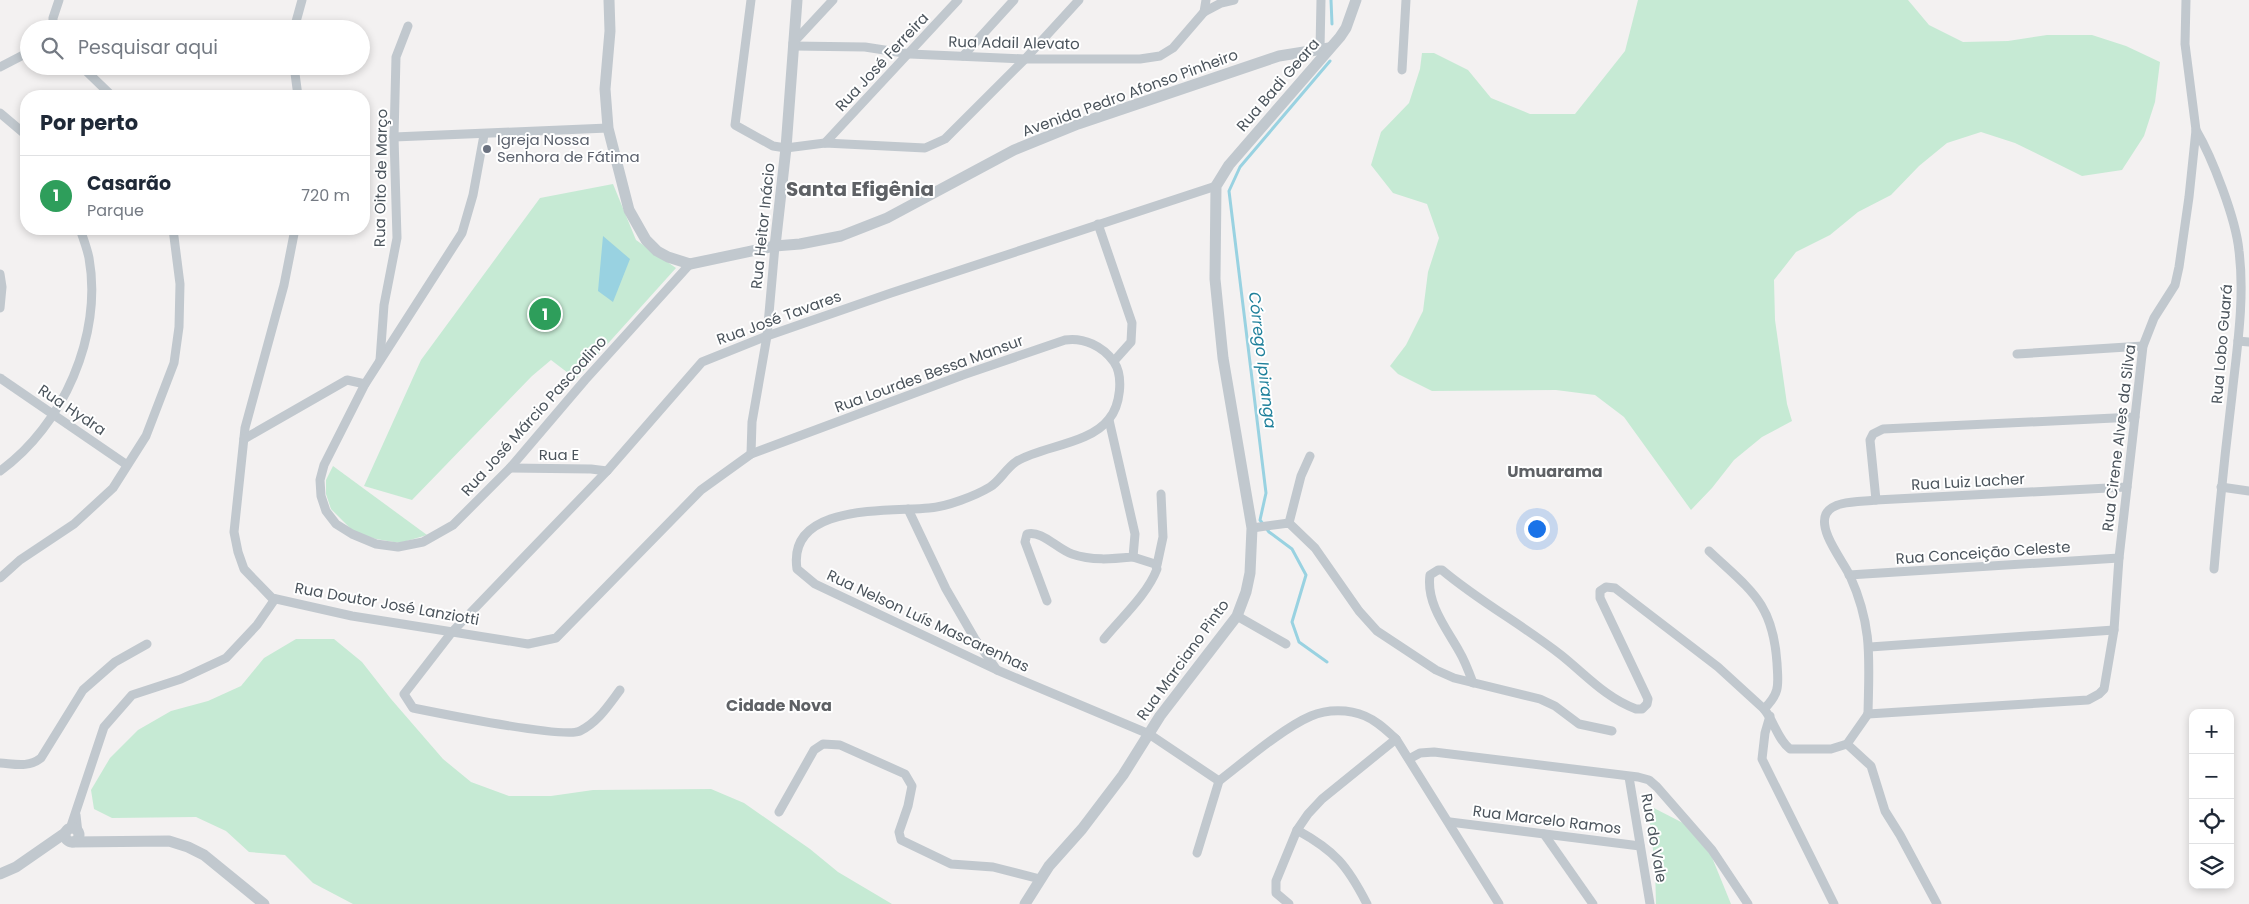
<!DOCTYPE html>
<html lang="pt">
<meta charset="utf-8">
<style>
:root{--surface:#fff;--page:#f6f6f7;--text:#1f2937;--muted:#747a83;--line:#e0e1e3;--accent:#3174cd}
body{margin:0;font-family:Poppins,sans-serif;background:var(--page);color:var(--text)}
.controls{position:absolute;right:15px;bottom:15px;display:grid;overflow:hidden;border-radius:10px;box-shadow:0 2px 8px #0003}
.controls button{width:45px;height:45px;display:grid;place-items:center;padding:0;border:0;border-bottom:1px solid var(--line);background:var(--surface);color:var(--text);font:25px sans-serif}
.you{position:absolute;left:1536px;top:528px;width:18px;height:18px;margin:-12px;border:4px solid #fff;border-radius:50%;background:#1a73e8;box-shadow:0 0 0 8px #1a73e833}
.badge{display:grid;place-items:center;width:32px;height:32px;border-radius:50%;background:var(--accent);color:#fff;font-size:16px;font-weight:700}
.pin{position:absolute;translate:-50% -50%;border:2px solid #fff;box-shadow:0 1px 5px #0006}
.list{margin:0;padding:0;list-style:none}
h2{display:flex;justify-content:space-between;align-items:center;height:65px;margin:0;padding:0 20px;font-size:21px}
h2 small{font-size:16px;font-weight:400;color:var(--muted)}
.list li{display:grid;grid-template-columns:32px 1fr auto;gap:15px;align-items:center;box-sizing:border-box;height:80px;padding:0 20px;border-top:1px solid var(--line)}
.list b{display:block;font-size:19px;white-space:nowrap}
.list p{margin:0;font-size:16px;white-space:nowrap;color:var(--muted)}
.list em{font-size:16px;font-style:normal;color:var(--muted)}
.icon{flex:none;width:28px;height:28px;fill:none;stroke:currentColor;stroke-width:2;stroke-linecap:round;stroke-linejoin:round}
.map{position:relative;flex:none;width:2249px;height:904px;overflow:hidden}
.search{position:absolute;background:var(--surface);box-shadow:0 2px 8px #0003;left:20px;top:20px;width:350px;height:55px;display:flex;align-items:center;gap:12px;box-sizing:border-box;padding:0 18px;border-radius:28px;color:var(--muted);font-size:19px}
.panel{position:absolute;background:var(--surface);box-shadow:0 2px 8px #0003;left:20px;top:90px;width:350px;height:145px;border-radius:20px}
.map>svg:first-child{display:block}
.green{fill:#c6ead4}
.water{fill:#99d2e1}
.lines{fill:none;stroke-linecap:round;stroke-linejoin:round}
.stream{stroke:#99d2e1;stroke-width:3}
.minor{stroke:#c1c8ce;stroke-width:9}
.tertiary{stroke:#c1c8ce;stroke-width:11}
.worship-dot{fill:#6b7280;stroke:#fff;stroke-width:2}
.labels{text-anchor:middle;stroke-width:4;stroke-linejoin:round;paint-order:stroke}
.street-label{font-size:15px;fill:#4b545c;stroke:#fff}
.worship-label{font-size:15px;fill:#5b616d;stroke:#fff;text-anchor:start}
.water-label{font-size:16px;font-style:italic;fill:#1f809b;stroke:#fff}
.neighbourhood-label{font-size:16px;font-weight:bold;fill:#5e6165;stroke:#fff}
.district-label{font-size:20px;font-weight:bold;fill:#5e6165;stroke:#fff}
</style>
<div class="map">
<svg width="2249" height="904" viewBox="0 0 2249 904">
<rect width="100%" height="100%" fill="#f3f1f1"/>
<!-- green -->
<g class="green">
<polygon points="1638,0 1908,0 1929,25 1963,42 2008,41 2047,35 2092,35 2126,46 2160,62 2155,102 2144,136 2122,170 2082,176 2015,143 1981,132 1947,143 1919,166 1891,195 1858,212 1830,235 1796,252 1774,280 1775,320 1787,404 1792,421 1762,437 1734,460 1712,488 1691,510 1624,417 1595,395 1556,390 1432,391 1398,374 1390,366 1406,345 1423,311 1428,272 1439,238 1427,204 1393,193 1371,165 1381,132 1409,103 1420,69 1422,53 1434,53 1468,70 1491,98 1530,114 1575,114 1625,51"/>
<polygon points="613,184 636,240 676,268 576,379 551,360 532,376 412,500 364,486 421,360 540,198"/>
<polygon points="333,466 427,535 400,543 376,539 354,532 331,509 326,494 326,480"/>
<polygon points="296,639 334,639 362,662 391,699 443,759 471,782 509,796 551,796 593,790 711,789 744,803 810,849 838,872 892,904 353,904 313,883 285,855 249,852 226,831 196,817 112,818 94,809 91,790 110,758 138,730 171,711 208,701 241,686 264,658"/>
<polygon points="1648,805 1683,823 1711,855 1731,904 1656,904 1655,867"/>
</g>
<!-- water -->
<polygon class="water" points="603,236 630,259 613,302 598,291"/>
<g class="lines">
<!-- stream -->
<g class="stream">
<polyline points="1331,0 1332,24"/>
<polyline points="1327,662 1299,642 1292,622 1306,575 1292,549 1269,532 1260,520 1266,493 1229,191 1240,167 1330,61"/>
</g>
<!-- minor -->
<g class="minor">
<polyline points="751,0 735,125 773,146 786,148 825,143 925,148 945,139 1025,59 1079,0"/>
<polyline points="1204,12 1221,3 1234,0"/>
<polyline points="53,29 53,18 59,0"/>
<polyline points="294,29 302,0"/>
<polyline points="793,43 833,0"/>
<polyline points="793,46 865,47 910,54 1025,59 1140,59 1160,56 1173,48 1204,12 1206,0"/>
<polyline points="1320,49 1321,0"/>
<polyline points="963,56 1014,0"/>
<polyline points="81,66 112,96"/>
<polyline points="294,66 298,96"/>
<polyline points="0,67 29,52"/>
<polyline points="1402,70 1406,0"/>
<polyline points="0,113 26,135"/>
<path d="M2196,130C2212,157 2236,219 2239,251C2245,298 2237,348 2232,395C2225,453 2219,511 2214,569"/>
<polyline points="484,135 473,195 462,233 365,384 324,465 320,480 321,496 326,511 336,524 352,534 376,544 398,547 423,542 453,525 510,468 585,380 690,264"/>
<polyline points="394,137 608,128"/>
<polyline points="825,143 958,0"/>
<polyline points="1098,224 1132,323 1131,342 1114,361"/>
<path d="M295,229L284,285L245,428L234,532L238,552L244,569L272,598L352,616L528,644L556,638L701,490L751,454L963,375L1065,340C1083,337 1103,346 1114,362C1124,377 1120,406 1109,419C1090,444 1043,446 1017,461C1006,468 1000,481 990,487C975,496 946,507 929,508C888,512 787,503 797,569L815,584L997,670L1149,734L1219,781"/>
<polyline points="0,274 2,287 0,308"/>
<polyline points="2238,341 2249,342"/>
<polyline points="2017,354 2143,346"/>
<polyline points="380,360 384,305 397,238 394,137 396,57 408,26"/>
<polyline points="0,378 127,465"/>
<polyline points="244,439 347,380 365,384"/>
<polyline points="751,454 752,422 767,336 775,246"/>
<polyline points="510,468 591,469 607,471"/>
<path d="M0,471C63,426 103,335 89,258C87,248 83,238 80,229"/>
<polyline points="2221,487 2249,491"/>
<polyline points="1876,500 1870,440 1873,434 1883,429 2135,417"/>
<polyline points="908,509 946,589 975,639 997,670"/>
<polyline points="1289,523 1301,476 1310,456"/>
<polyline points="1252,528 1289,523 1315,548 1359,611 1377,631 1436,670 1454,678 1540,699 1555,706 1579,724 1612,731"/>
<path d="M1709,551C1750,590 1773,602 1777,663C1778,684 1781,692 1764,709"/>
<polyline points="1157,565 1163,537 1161,494"/>
<polyline points="1849,575 2119,558"/>
<polyline points="0,578 20,560 74,524 113,488 146,436 174,363 179,327 180,284 173,229"/>
<path d="M1047,601L1025,542L1027,534C1042,530 1057,549 1072,554C1092,561 1112,559 1133,557L1135,534L1109,420"/>
<polyline points="1237,616 1286,644"/>
<path d="M1104,639C1121,618 1147,595 1157,569L1155,564L1133,557"/>
<polyline points="1870,647 2114,630"/>
<path d="M1473,683C1469,672 1465,661 1459,651C1446,628 1426,603 1430,575L1438,570H1442C1480,602 1523,625 1561,655C1586,675 1606,698 1636,709H1642L1647,704L1648,699L1600,598V591L1606,587L1615,588L1718,667L1764,709C1774,721 1778,740 1790,749H1831L1847,744L1868,714"/>
<path d="M620,690C608,706 598,722 580,731C565,739 438,713 413,708L404,694L452,632L607,471L702,362L767,336L891,293L1216,186"/>
<polyline points="1868,714 2088,700 2099,694 2104,689 2114,630 2119,558 2143,346 2154,318 2175,285 2179,267 2189,197 2196,130 2185,44 2186,0"/>
<path d="M1868,714C1869,660 1873,627 1850,576C1843,561 1818,531 1826,514C1833,500 1862,502 1876,500L2127,487"/>
<polyline points="1770,716 1765,733 1762,759 1834,904"/>
<polyline points="1847,744 1871,766 1885,811 1900,835 1937,904"/>
<polyline points="1409,759 1420,753 1434,752 1638,777 1649,780 1657,787 1712,850 1748,904"/>
<path d="M0,763C15,764 28,768 41,758L83,690L115,662L147,644"/>
<polyline points="1629,777 1650,904"/>
<path d="M1219,781C1245,761 1283,728 1311,716C1327,709 1349,709 1365,716C1377,721 1386,730 1396,739L1499,904"/>
<polyline points="779,812 814,750 823,744 840,745 905,774 912,786 908,806 899,832 901,840 951,864 993,867 1040,879"/>
<polyline points="76,815 78,833"/>
<polyline points="1450,822 1640,846"/>
<polyline points="70,829 104,727 132,695 181,679 226,658 257,625 275,599"/>
<path d="M1297,830C1335,851 1347,865 1367,904"/>
<polyline points="1544,834 1593,904"/>
<polyline points="1197,853 1219,781"/>
<polyline points="1289,904 1276,893 1276,881 1297,830 1308,814 1322,799 1396,739"/>
</g>
<!-- tertiary -->
<g class="tertiary">
<polyline points="609,0 610,31 605,89 608,128 629,210 646,240 657,251 668,257 690,264 775,246 800,244 841,236 887,218 1014,150 1078,124 1279,56 1329,48"/>
<polyline points="775,246 786,148 797,0"/>
<circle cx="72" cy="835" r="7"/>
<polyline points="73,842 169,841 188,847 204,855 264,904"/>
<polyline points="0,874 16,867 65,833"/>
<polyline points="1025,904 1049,866 1082,829 1123,775 1160,716 1237,616 1246,592 1250,573 1252,528 1223,358 1215,279 1216,186 1229,165 1340,37 1346,28 1356,0"/>
</g>
</g>
<!-- markers -->
<circle class="worship-dot" cx="487" cy="149" r="5"/>
<g class="labels">
<!-- street labels -->
<g class="street-label">
<text transform="translate(1014 43) rotate(1)" y="5">Rua Adail Alevato</text>
<text transform="translate(882 62) rotate(-47)" y="5">Rua José Ferreira</text>
<text transform="translate(1278 85) rotate(-49)" y="5">Rua Badi Geara</text>
<text transform="translate(1130 93) rotate(-20)" y="5">Avenida Pedro Afonso Pinheiro</text>
<text transform="translate(381 178) rotate(-89)" y="5">Rua Oito de Março</text>
<text transform="translate(763 226) rotate(-84)" y="5">Rua Heitor Inácio</text>
<text transform="translate(779 318) rotate(-20)" y="5">Rua José Tavares</text>
<text transform="translate(2222 344) rotate(-85)" y="5">Rua Lobo Guará</text>
<text transform="translate(929 374) rotate(-20)" y="5">Rua Lourdes Bessa Mansur</text>
<text transform="translate(72 410) rotate(34)" y="5">Rua Hydra</text>
<text transform="translate(534 416) rotate(-48)" y="5">Rua José Márcio Pascoalino</text>
<text transform="translate(2119 438) rotate(-83)" y="5">Rua Cirene Alves da Silva</text>
<text x="559" y="460">Rua E</text>
<text transform="translate(1968 482) rotate(-3)" y="5">Rua Luiz Lacher</text>
<text transform="translate(1983 553) rotate(-4)" y="5">Rua Conceiçāo Celeste</text>
<text transform="translate(387 604) rotate(10)" y="5">Rua Doutor José Lanziotti</text>
<text transform="translate(928 621) rotate(25)" y="5">Rua Nelson Luís Mascarenhas</text>
<text transform="translate(1183 660) rotate(-54)" y="5">Rua Marciano Pinto</text>
<text transform="translate(1547 820) rotate(7)" y="5">Rua Marcelo Ramos</text>
<text transform="translate(1654 838) rotate(80)" y="5">Rua do Vale</text>
</g>
<!-- worship labels -->
<g class="worship-label">
<text x="497" y="145">Igreja Nossa<tspan x="497" dy="17">Senhora de Fátima</tspan></text>
</g>
<!-- water labels -->
<g class="water-label">
<text transform="translate(1263 360) rotate(83)" y="6">Córrego Ipiranga</text>
</g>
<!-- neighbourhood labels -->
<g class="neighbourhood-label">
<text x="1555" y="477">Umuarama</text>
<text x="779" y="711">Cidade Nova</text>
</g>
<!-- district labels -->
<g class="district-label">
<text x="860" y="196">Santa Efigênia</text>
</g>
</g>
</svg>
<div class="controls">
<button>+</button>
<button>−</button>
<button><svg class="icon" aria-label="locate" viewBox="0 0 24 24"><circle cx="12" cy="12" r="6"/><path d="M12 2v4M12 18v4M2 12h4M18 12h4"/></svg></button>
<button><svg class="icon" aria-label="layers" viewBox="0 0 24 24"><path d="M12 4l9 5-9 5-9-5zM3 14l9 5 9-5"/></svg></button>
</div>
<div class="you"></div>
<div class="pin badge" style="left:545px;top:314px;background:#2e9e5b">1</div>
<div class="search"><svg class="icon" aria-label="search" viewBox="0 0 24 24"><circle cx="10" cy="10" r="6"/><path d="M15 15l6 6"/></svg>Pesquisar aqui</div>
<section class="panel">
<h2>Por perto<small></small></h2>
<ul class="list">
<li><span class="badge" style="background:#2e9e5b">1</span><div><b>Casarão</b><p>Parque</p></div><em>720 m</em></li>
</ul>
</section>
</div>
